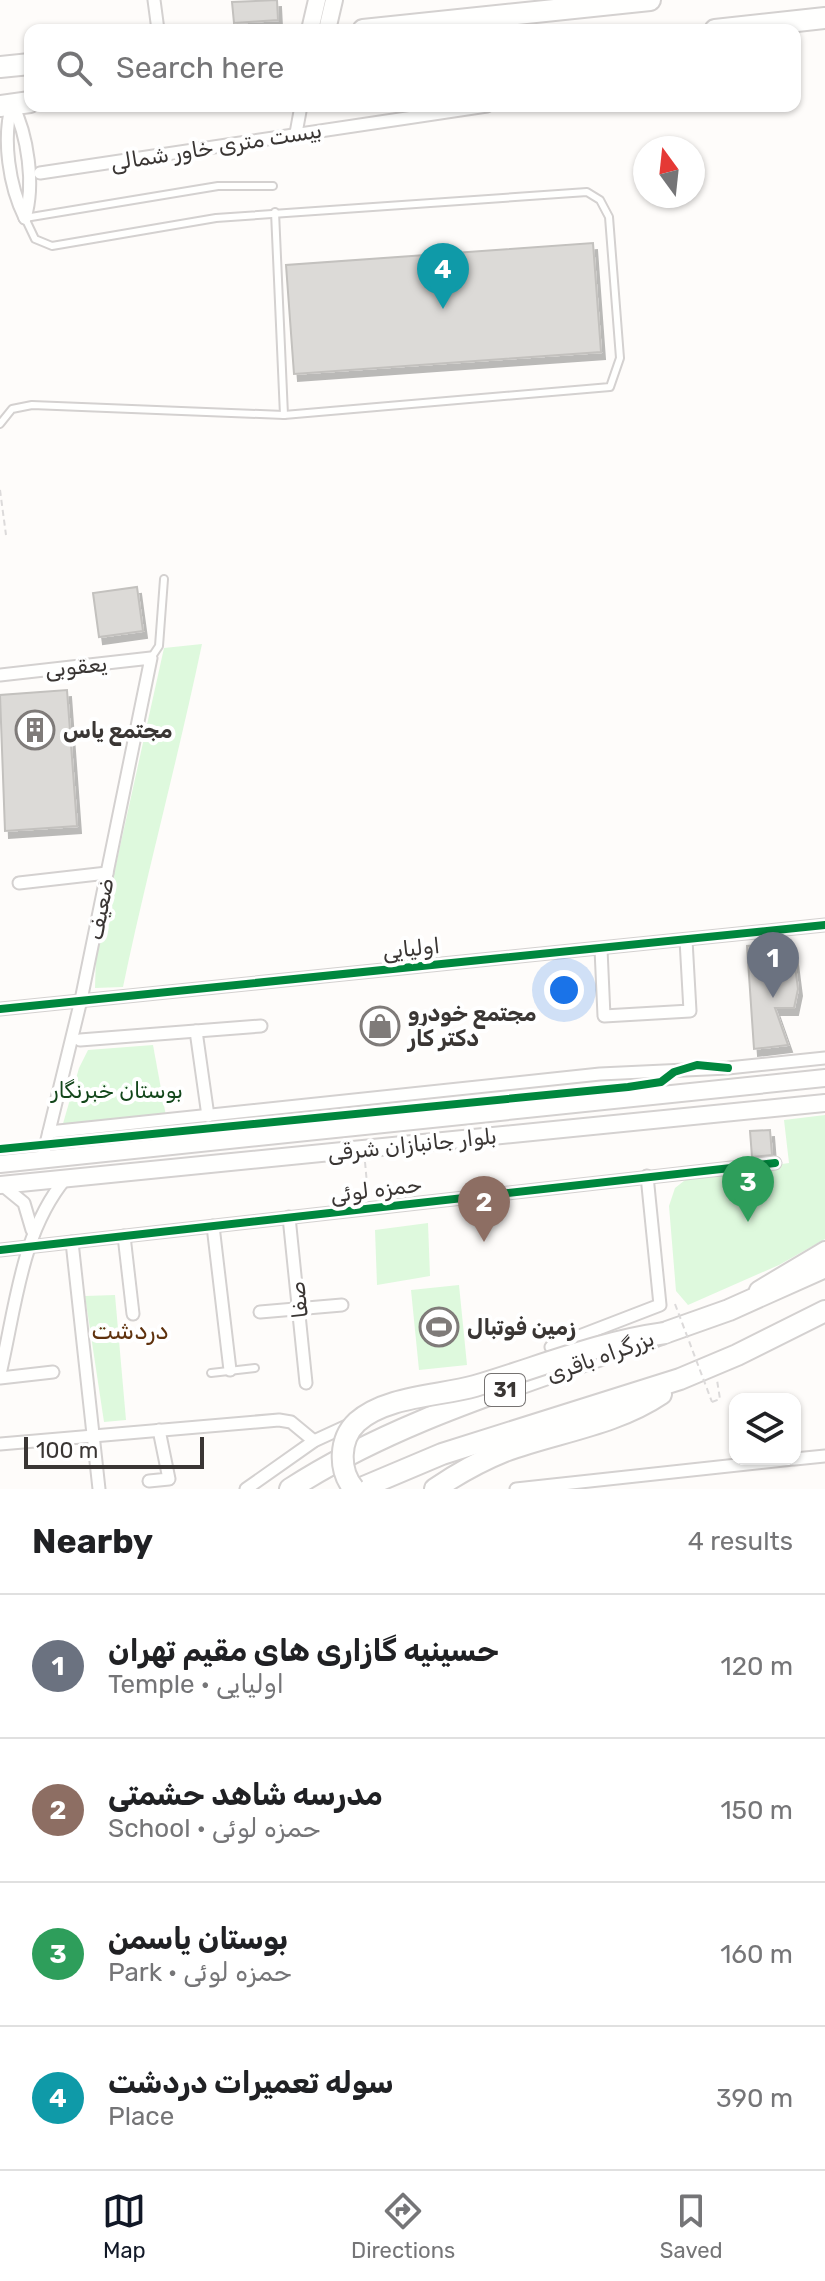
<!DOCTYPE html>
<meta charset="utf-8">
<style>
:root{--surface:#fff;--page:#f6f6f6;--text:#202124;--muted:#757577;--line:#e0e0e0;--accent:#111827}
body{margin:0;font-family:Rubik,"Noto Sans Arabic",sans-serif;background:var(--page);color:var(--text)}
.controls{position:absolute;right:24px;bottom:24px;display:grid;overflow:hidden;border-radius:16px;box-shadow:0 2px 6px #0004}
.controls button{width:72px;height:72px;display:grid;place-items:center;padding:0;border:0;border-bottom:2px solid var(--line);background:var(--surface);color:var(--text);font:40px sans-serif}
.compass{position:absolute;left:633px;top:136px;width:72px;height:72px;border-radius:50%;background:var(--surface);box-shadow:0 2px 6px #0004;rotate:345deg}
.scale{position:absolute;left:24px;bottom:20px;width:180px;box-sizing:border-box;padding-left:8px;border:4px solid #3a3634;border-top:0;font-size:22px;line-height:28px;white-space:nowrap;color:#3a3634;-webkit-text-stroke:6px #fff;paint-order:stroke}
.you{position:absolute;left:564px;top:990px;width:28px;height:28px;margin:-20px;border:6px solid #fff;border-radius:50%;background:#1a73e8;box-shadow:0 0 0 12px #1a73e833}
.badge{display:grid;place-items:center;width:52px;height:52px;border-radius:50%;background:var(--accent);color:#fff;font-size:26px;font-weight:700}
.pin{position:absolute;translate:-50% -66px;filter:drop-shadow(0 2px 4px #0008)}
.pin::after{content:'';position:absolute;top:42px;width:28px;height:24px;background:inherit;clip-path:polygon(0 0,100% 0,50% 100%)}
.list{margin:0;padding:0;list-style:none}
h2{display:flex;justify-content:space-between;align-items:center;height:104px;margin:0;padding:0 32px;font-size:34px}
h2 small{font-size:26px;font-weight:400;color:var(--muted)}
.list li{display:grid;grid-template-columns:52px 1fr auto;gap:24px;align-items:center;box-sizing:border-box;height:144px;padding:0 32px;border-top:2px solid var(--line)}
.list b{display:block;font-size:30px;white-space:nowrap}
.list p{margin:0;font-size:26px;white-space:nowrap;color:var(--muted)}
.list em{font-size:26px;font-style:normal;color:var(--muted)}
.icon{flex:none;width:44px;height:44px;fill:none;stroke:currentColor;stroke-width:2;stroke-linecap:round;stroke-linejoin:round}
.map{position:relative;flex:none;width:825px;height:1489px;overflow:hidden}
.search{position:absolute;background:var(--surface);box-shadow:0 2px 6px #0004;left:24px;right:24px;top:24px;height:88px;display:flex;align-items:center;gap:20px;box-sizing:border-box;padding:0 28px;border-radius:16px;color:var(--muted);font-size:30px}
.sheet{height:680px;background:var(--surface)}
nav{display:flex;justify-content:space-around;align-items:center;box-sizing:border-box;height:112px;border-top:2px solid var(--line);background:var(--surface);font-size:22px;color:var(--muted)}
nav a{display:grid;justify-items:center;gap:4px}
nav .on{color:var(--accent)}
.map>svg:first-child{display:block}
.green{fill:#def9dd}
.building{fill:#dcdad7;stroke:#c3c1be;stroke-width:2;filter:url(#shadow)}
.lines{fill:none;stroke-linecap:round;stroke-linejoin:round}
.service-casing{stroke:#d4d1d0;stroke-width:10}
.minor-casing{stroke:#d4d1d0;stroke-width:15}
.secondary-casing{stroke:#d4d1d0;stroke-width:20}
.trunk-casing{stroke:#d4d1d0;stroke-width:24}
.path{stroke:#dcdada;stroke-width:2;stroke-dasharray:6 4;stroke-linecap:butt}
.service{stroke:#fffffe;stroke-width:6}
.minor{stroke:#fffffe;stroke-width:11}
.secondary{stroke:#fffffe;stroke-width:16}
.trunk{stroke:#fffffe;stroke-width:20}
.trunk-bridge-casing{stroke:#d4d1d0;stroke-width:24;stroke-linecap:butt}
.path-bridge{stroke:#dcdada;stroke-width:2;stroke-dasharray:6 4;stroke-linecap:butt}
.trunk-bridge{stroke:#fffffe;stroke-width:20}
.cycleway-casing{stroke:#fff;stroke-width:13}
.cycleway{stroke:#00873e;stroke-width:8}
.labels{text-anchor:middle;stroke-width:8;stroke-linejoin:round;paint-order:stroke}
.shield{fill:#fff;stroke:#757271;stroke-width:2}
.shield-label{font-size:20px;font-weight:bold;fill:#3a3634}
.street-label{font-size:22px;fill:#3a3634;stroke:#fff}
.poi-label{font-size:22px;font-weight:bold;fill:#3a3634;stroke:#fff;text-anchor:start}
.park-label{font-size:22px;fill:#12461a;stroke:#fff}
.neighbourhood-label{font-size:24px;fill:#5f320e;stroke:#fff}
</style>
<div class="map">
<svg width="825" height="1489" viewBox="0 0 825 1489">
<defs>
<filter id="shadow"><feDropShadow dx="4" dy="7" stdDeviation="0" flood-color="#0004"/></filter>
</defs>
<rect width="100%" height="100%" fill="#fefcfa"/>
<!-- green -->
<g class="green">
<path d="M202,644C178,759 147,872 123,987L95,988L96,955L164,648Z"/>
<polygon points="153,1045 168,1127 58,1141 79,1068 88,1050"/>
<polygon points="825,1115 825,1239 779,1265 688,1305 676,1291 669,1206 675,1188 689,1177 789,1163 784,1120"/>
<polygon points="428,1223 430,1276 377,1285 375,1230"/>
<polygon points="459,1285 467,1365 419,1370 411,1290"/>
<polygon points="115,1295 126,1420 104,1422 85,1296"/>
</g>
<!-- building -->
<g class="building">
<polygon points="277,0 278,20 234,23 232,2"/>
<polygon points="593,243 601,352 294,374 286,265"/>
<polygon points="137,587 143,631 99,637 93,593"/>
<polygon points="67,690 77,826 5,831 0,695"/>
<polygon points="792,942 798,989 794,1008 775,1008 788,1045 754,1049 747,946"/>
<polygon points="770,1130 772,1155 752,1157 750,1131"/>
</g>
<g class="lines">
<defs>
<g id="service">
<polyline points="275,212 284,415"/>
<polyline points="0,424 12,409 32,405 284,415 610,387 620,358 609,217 600,200 587,192 216,218 52,246 35,239 25,218 218,186 273,186"/>
<polyline points="151,658 159,646 164,579"/>
<polyline points="211,1373 255,1368"/>
</g>
<g id="minor">
<polyline points="154,0 158,30"/>
<path d="M12,104C2,139 9,186 25,218"/>
<path d="M12,104C28,135 35,185 25,218"/>
<polyline points="296,133 301,106"/>
<polyline points="40,173 487,106"/>
<polyline points="0,675 151,658 81,1000 42,1160"/>
<polyline points="19,883 107,873"/>
<polyline points="601,949 604,1016 690,1011 686,940"/>
<polyline points="0,1009 825,925"/>
<polyline points="196,1031 208,1116"/>
<polyline points="80,1040 261,1026"/>
<polyline points="49,1132 600,1074 728,1068 825,1058"/>
<polyline points="2,1185 24,1203 32,1230"/>
<polyline points="289,1217 306,1383"/>
<polyline points="213,1226 230,1370"/>
<polyline points="124,1236 133,1314"/>
<polyline points="72,1242 99,1489"/>
<polyline points="0,1250 775,1163"/>
<polyline points="260,1312 342,1305"/>
<polyline points="551,1347 660,1305 647,1176"/>
<path d="M0,1374C16,1306 21,1232 66,1178"/>
<polyline points="0,1378 53,1372"/>
<polyline points="0,1444 279,1420 291,1422 314,1441"/>
<polyline points="795,1459 825,1456"/>
<polyline points="149,1481 169,1479 159,1430"/>
<polyline points="246,1489 314,1441 351,1424"/>
<polyline points="516,1489 793,1459"/>
</g>
<g id="secondary">
<polyline points="310,30 317,0"/>
<polyline points="327,30 334,0"/>
<polyline points="0,1164 825,1078"/>
<polyline points="0,1185 825,1103"/>
<polyline points="758,1290 825,1250"/>
</g>
<g id="trunk">
<polyline points="363,30 650,0"/>
<polyline points="715,30 825,18"/>
<polyline points="0,67 30,64"/>
<polyline points="0,106 30,102"/>
<polyline points="650,1338 729,1310 825,1267"/>
<path d="M290,1489C386,1427 494,1393 601,1355"/>
<polyline points="359,1489 442,1454 680,1379 737,1355 825,1311"/>
<path d="M435,1489C457,1474 480,1461 505,1451C557,1432 615,1425 661,1394"/>
</g>
</defs>
<!-- service casing -->
<use href="#service" class="service-casing"/>
<!-- minor casing -->
<use href="#minor" class="minor-casing"/>
<!-- secondary casing -->
<use href="#secondary" class="secondary-casing"/>
<!-- trunk casing -->
<use href="#trunk" class="trunk-casing"/>
<!-- path -->
<g class="path">
<polyline points="0,490 6,535"/>
<polyline points="365,1162 368,1195"/>
<polyline points="712,1402 720,1399 717,1380"/>
</g>
<!-- service -->
<use href="#service" class="service"/>
<!-- minor -->
<use href="#minor" class="minor"/>
<!-- secondary -->
<use href="#secondary" class="secondary"/>
<!-- trunk -->
<use href="#trunk" class="trunk"/>
<defs>
<path id="trunk-bridge" d="M354,1489C338,1470 339,1439 357,1422C386,1396 439,1396 475,1386C539,1367 599,1342 665,1333"/>
</defs>
<!-- trunk-bridge casing -->
<use href="#trunk-bridge" class="trunk-bridge-casing"/>
<!-- path-bridge -->
<polyline class="path-bridge" points="675,1304 712,1402"/>
<!-- trunk-bridge -->
<use href="#trunk-bridge" class="trunk-bridge"/>
<defs>
<g id="cycleway">
<polyline points="0,1009 825,925"/>
<polyline points="0,1149 628,1087 661,1082 674,1072 697,1065 728,1068"/>
<polyline points="0,1250 775,1163"/>
</g>
</defs>
<!-- cycleway casing -->
<use href="#cycleway" class="cycleway-casing"/>
<!-- cycleway -->
<use href="#cycleway" class="cycleway"/>
</g>
<!-- icons -->
<defs>
<symbol id="building-ring" viewBox="-11 -11 22 22"><circle r="9.5" fill="#fff" stroke="#7f7b79" stroke-width="1.5"/><path d="M-4-6H4V6H1V3H-1V6H-4ZM-2.5-4.3h1.7v1.8h-1.7ZM.8-4.3h1.7v1.8H.8ZM-2.5-1h1.7V.8h-1.7ZM.8-1h1.7V.8H.8Z" fill="#7f7b79"/></symbol>
<symbol id="shop-ring" viewBox="-11 -11 22 22"><circle r="9.5" fill="#fff" stroke="#7f7b79" stroke-width="1.5"/><path d="M-5-2.5h2.3a2.7 3.5 0 0 1 5.4 0H5L5.5 6h-11ZM-1.5-2.5h3a1.5 2.3 0 0 0-3 0Z" fill="#7f7b79"/></symbol>
<symbol id="stadium-ring" viewBox="-11 -11 22 22"><circle r="9.5" fill="#fff" stroke="#7f7b79" stroke-width="1.5"/><path d="M0-5a6.5 5 0 1 0 0 10a6.5 5 0 1 0 0-10ZM-3.5-1.8h7v3.6h-7Z" fill="#7f7b79"/></symbol>
</defs>
<g fill-rule="evenodd">
<use href="#building-ring" x="13" y="708" width="44" height="44"/>
<use href="#shop-ring" x="358" y="1004" width="44" height="44"/>
<use href="#stadium-ring" x="417" y="1305" width="44" height="44"/>
</g>
<g class="labels">
<!-- shield labels -->
<rect class="shield" x="485" y="1374" width="40" height="32" rx="6"/>
<g class="shield-label">
<text x="505" y="1397">31</text>
</g>
<!-- street labels -->
<g class="street-label">
<text transform="translate(216 146) rotate(-9)" y="8">بیست متری خاور شمالی</text>
<text transform="translate(76 666) rotate(-6)" y="8">یعقوبی</text>
<text transform="translate(100 909) rotate(-79)" y="8">ضعیف</text>
<text transform="translate(411 948) rotate(-6)" y="8">اولیایی</text>
<text transform="translate(412 1144) rotate(-6)" y="8">بلوار جانبازان شرقی</text>
<text transform="translate(376 1189) rotate(-7)" y="8">حمزه لوئی</text>
<text transform="translate(298 1300) rotate(-96)" y="8">صفا</text>
<text transform="translate(600 1356) rotate(-20)" y="8">بزرگراه باقری</text>
</g>
<!-- poi labels -->
<g class="poi-label">
<text x="63" y="738">مجتمع یاس</text>
<text x="408" y="1021">مجتمع خودرو<tspan x="408" dy="25">دکتر کار</tspan></text>
<text x="467" y="1335">زمین فوتبال</text>
</g>
<!-- park labels -->
<g class="park-label">
<text x="117" y="1098">بوستان خبرنگار</text>
</g>
<!-- neighbourhood labels -->
<g class="neighbourhood-label">
<text x="130" y="1339">دردشت</text>
</g>
</g>
</svg>
<div class="controls">
<button><svg class="icon" aria-label="layers" viewBox="0 0 24 24"><path d="M12 4l9 5-9 5-9-5zM3 14l9 5 9-5"/></svg></button>
</div>
<svg class="compass" viewBox="-18 -18 36 36"><path d="M0-13l5 13h-10z" fill="#e53935"/><path d="M0 13l5-13h-10z" fill="#757577"/></svg>
<div class="scale">100 m</div>
<div class="you"></div>
<div class="pin badge" style="left:773px;top:998px;background:#6b7280">1</div>
<div class="pin badge" style="left:484px;top:1242px;background:#8d6e63">2</div>
<div class="pin badge" style="left:748px;top:1222px;background:#2e9e5b">3</div>
<div class="pin badge" style="left:443px;top:309px;background:#0f9aa8">4</div>
<div class="search"><svg class="icon" aria-label="search" viewBox="0 0 24 24"><circle cx="10" cy="10" r="6"/><path d="M15 15l6 6"/></svg>Search here</div>
</div>
<section class="sheet">
<h2>Nearby<small>4 results</small></h2>
<ul class="list">
<li><span class="badge" style="background:#6b7280">1</span><div><b>حسینیه گازاری های مقیم تهران</b><p>Temple · اولیایی</p></div><em>120 m</em></li>
<li><span class="badge" style="background:#8d6e63">2</span><div><b>مدرسه شاهد حشمتی</b><p>School · حمزه لوئی</p></div><em>150 m</em></li>
<li><span class="badge" style="background:#2e9e5b">3</span><div><b>بوستان یاسمن</b><p>Park · حمزه لوئی</p></div><em>160 m</em></li>
<li><span class="badge" style="background:#0f9aa8">4</span><div><b>سوله تعمیرات دردشت</b><p>Place</p></div><em>390 m</em></li>
</ul>
</section>
<nav>
<a class="on"><svg class="icon" aria-label="map" viewBox="0 0 24 24"><path d="M3 6l6-2 6 2 6-2v14l-6 2-6-2-6 2zM9 4v14M15 6v14"/></svg>Map</a>
<a><svg class="icon" aria-label="directions" viewBox="0 0 24 24"><path d="M12 3l9 9-9 9-9-9zM9 14v-3h6M13 9l2 2-2 2"/></svg>Directions</a>
<a><svg class="icon" aria-label="saved" viewBox="0 0 24 24"><path d="M7 4h10v16l-5-4-5 4z"/></svg>Saved</a>
</nav>
